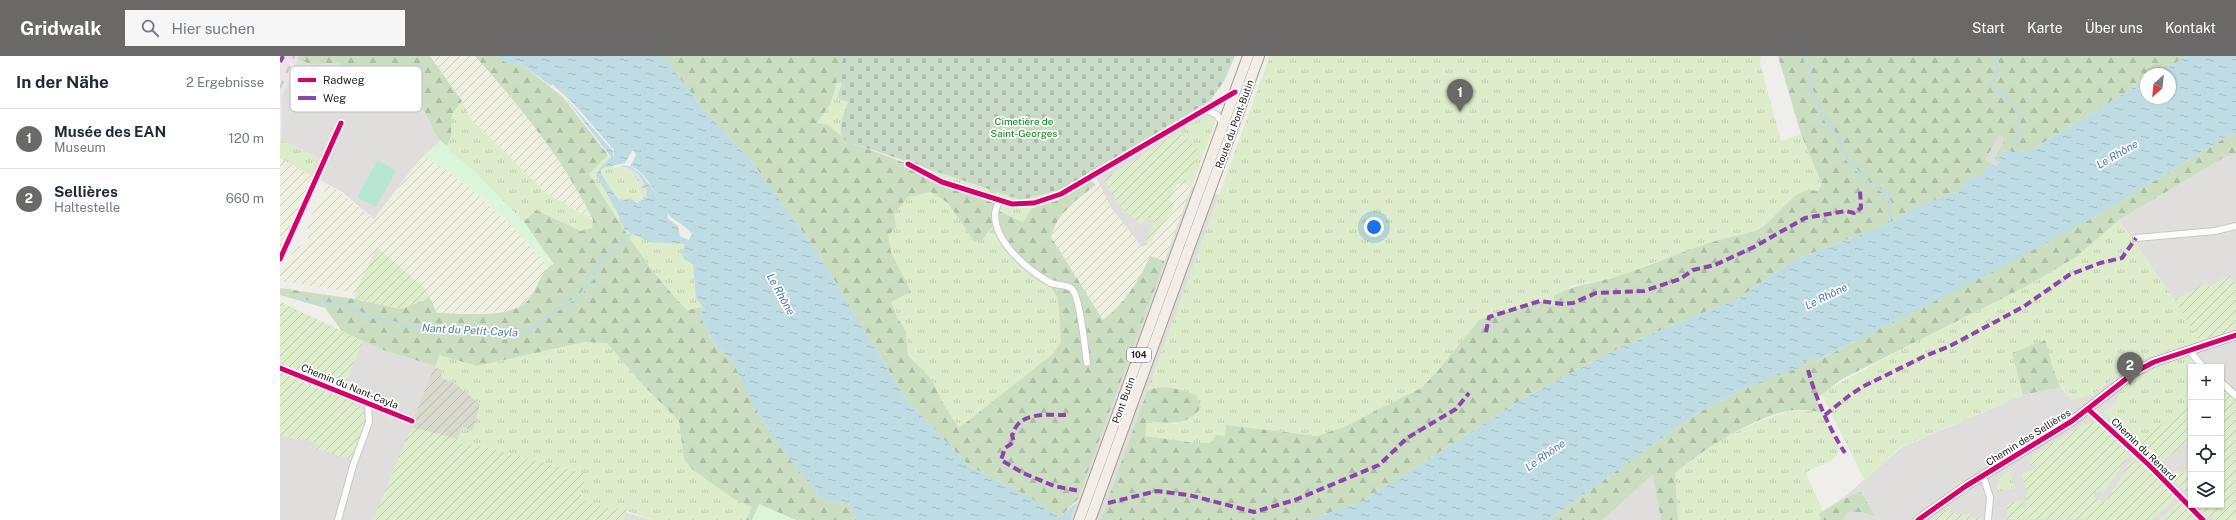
<!DOCTYPE html>
<html lang="de">
<meta charset="utf-8">
<style>
:root{--surface:#fff;--page:#f6f6f7;--text:#1f2937;--muted:#747a83;--line:#e0e1e3;--accent:#6a6968}
body{margin:0;font-family:"Public Sans",sans-serif;background:var(--page);color:var(--text)}
.controls{position:absolute;right:12px;bottom:12px;display:grid;overflow:hidden;border-radius:0px;box-shadow:0 1px 3px #0004}
.controls button{width:36px;height:36px;display:grid;place-items:center;padding:0;border:0;border-bottom:1px solid var(--line);background:var(--surface);color:var(--text);font:20px sans-serif}
.compass{position:absolute;left:1860px;top:12px;width:36px;height:36px;border-radius:50%;background:var(--surface);box-shadow:0 1px 3px #0004;rotate:207deg}
.you{position:absolute;left:1094px;top:171px;width:14px;height:14px;margin:-10px;border:3px solid #fff;border-radius:50%;background:#1a73e8;box-shadow:0 0 0 6px #1a73e833}
.badge{display:grid;place-items:center;width:26px;height:26px;border-radius:50%;background:var(--accent);color:#fff;font-size:13px;font-weight:700}
.pin{position:absolute;translate:-50% -33px;filter:drop-shadow(0 1px 2px #0008)}
.pin::after{content:'';position:absolute;top:21px;width:14px;height:12px;background:inherit;clip-path:polygon(0 0,100% 0,50% 100%)}
.list{margin:0;padding:0;list-style:none}
h2{display:flex;justify-content:space-between;align-items:center;height:52px;margin:0;padding:0 16px;font-size:17px}
h2 small{font-size:13px;font-weight:400;color:var(--muted)}
.list li{display:grid;grid-template-columns:26px 1fr auto;gap:12px;align-items:center;box-sizing:border-box;height:60px;padding:0 16px;border-top:1px solid var(--line)}
.list b{display:block;font-size:15px;white-space:nowrap}
.list p{margin:0;font-size:13px;white-space:nowrap;color:var(--muted)}
.list em{font-size:13px;font-style:normal;color:var(--muted)}
.icon{flex:none;width:22px;height:22px;fill:none;stroke:currentColor;stroke-width:2;stroke-linecap:round;stroke-linejoin:round}
.map{position:relative;flex:none;width:1956px;height:464px;overflow:hidden}
header{display:flex;align-items:center;gap:24px;box-sizing:border-box;height:56px;padding:0 20px;background:var(--accent);color:#fff}
header strong{font-size:19px}
nav{display:flex;gap:22px;margin-inline-start:auto;font-size:14px}
.search{width:280px;height:36px;background:var(--page);display:flex;align-items:center;gap:10px;box-sizing:border-box;padding:0 14px;border-radius:0px;color:var(--muted);font-size:15px}
main{display:flex}
aside{flex:1;background:var(--surface)}
.map>svg:first-child{display:block}
.residential{fill:#dfdedc;fill-rule:evenodd}
.railway{fill:#ede4e9}
.construction{fill:url(#construction-furrows)}
.farmland{fill:url(#farmland-furrows)}
.grass{fill:url(#grass-tufts)}
.forest{fill:url(#forest-firs);fill-rule:evenodd}
.wetland{fill:url(#wetland-marsh)}
.cemetery{fill:url(#cemetery-stones)}
.park{fill:#daf5da}
.garden{fill:url(#garden-furrows)}
.pitch{fill:#b7e6d2}
.water{fill:url(#water-ripples);fill-rule:evenodd}
.pier{fill:#dedddd}
.lines{fill:none;stroke-linecap:round;stroke-linejoin:round}
.stream{stroke:#bfdbe3;stroke-width:2.5}
.street-casing{stroke:#c9c8c7;stroke-width:8}
.secondary-casing{stroke:#999a82;stroke-width:10}
.primary-casing{stroke:#a79c86;stroke-width:12}
.street{stroke:#fdfcfc;stroke-width:6}
.secondary{stroke:#f4f4ed;stroke-width:9}
.primary{stroke:#f3ede7;stroke-width:10}
.rail{stroke:#ccc;stroke-width:2.5;stroke-dasharray:8 8;stroke-linecap:butt}
.quiet{stroke:#8e44ad;stroke-width:4;stroke-dasharray:8 4;stroke-linecap:butt}
.cycleway-casing{stroke:#fff;stroke-width:8}
.cycleway{stroke:#d6006c;stroke-width:5}
.labels{text-anchor:middle;stroke-width:3.5;stroke-linejoin:round;paint-order:stroke}
.shield{fill:#fff;stroke:#646464;stroke-width:1}
.shield-label{font-size:9px;font-weight:bold;fill:#222}
.park-label{font-size:10px;fill:#0c8416;stroke:#fff}
.street-label{font-size:10px;fill:#222;stroke:#fff}
.water-label{font-size:11px;font-style:italic;fill:#4a7aab;stroke:#fff}
.key{fill:#fff;stroke:#bdbdbd;stroke-width:1}
.key-label{font-size:11px;fill:#222}
</style>
<header>
<strong>Gridwalk</strong>
<div class="search"><svg class="icon" aria-label="search" viewBox="0 0 24 24"><circle cx="10" cy="10" r="6"/><path d="M15 15l6 6"/></svg>Hier suchen</div>
<nav><a>Start</a><a>Karte</a><a>Über uns</a><a>Kontakt</a></nav>
</header>
<main>
<aside>
<h2>In der Nähe<small>2 Ergebnisse</small></h2>
<ul class="list">
<li><span class="badge">1</span><div><b>Musée des EAN</b><p>Museum</p></div><em>120 m</em></li>
<li><span class="badge">2</span><div><b>Sellières</b><p>Haltestelle</p></div><em>660 m</em></li>
</ul>
</aside>
<div class="map">
<svg width="1956" height="464" viewBox="0 0 1956 464">
<defs>
<pattern id="construction-furrows" width="10" height="10" patternUnits="userSpaceOnUse"><rect width="10" height="10" fill="#d9d9cd"/><path d="M-1 1l2-2M0 10L10 0M9 11l2-2" fill="none" stroke="#babab0"/></pattern>
<pattern id="farmland-furrows" width="10" height="10" patternUnits="userSpaceOnUse"><rect width="10" height="10" fill="#efefdf"/><path d="M-1 1l2-2M0 10L10 0M9 11l2-2" fill="none" stroke="#cdcdbf"/></pattern>
<pattern id="grass-tufts" width="24" height="20" patternUnits="userSpaceOnUse"><rect width="24" height="20" fill="#ddeccb"/><path d="M3 7l-1-3M5 7V3M7 7l1-3M15 17l-1-3M17 17v-4M19 17l1-3" fill="none" stroke="#bdcaae"/></pattern>
<pattern id="forest-firs" width="22" height="20" patternUnits="userSpaceOnUse"><rect width="22" height="20" fill="#cbdec1"/><path d="M5 1l3.5 6h-7zM16 11l3.5 6h-7z" fill="#aebea6"/></pattern>
<pattern id="wetland-marsh" width="20" height="14" patternUnits="userSpaceOnUse"><rect width="20" height="14" fill="#d9e6de"/><path d="M1 5h8M5 5V1M11 12h8M15 12V8" fill="none" stroke="#bac5be"/></pattern>
<pattern id="cemetery-stones" width="16" height="16" patternUnits="userSpaceOnUse"><rect width="16" height="16" fill="#cadbca"/><path d="M2 7V4a2 2 0 0 1 4 0v3zM10 15v-3a2 2 0 0 1 4 0v3z" fill="#adbcad"/></pattern>
<pattern id="garden-furrows" width="10" height="10" patternUnits="userSpaceOnUse"><rect width="10" height="10" fill="#ddeccb"/><path d="M-1 1l2-2M0 10L10 0M9 11l2-2" fill="none" stroke="#bdcaae"/></pattern>
<pattern id="water-ripples" width="26" height="14" patternUnits="userSpaceOnUse"><rect width="26" height="14" fill="#bfdbe3"/><path d="M2 4q2-2 4 0t4 0M15 11q2-2 4 0t4 0" fill="none" stroke="#a4bcc2"/></pattern>
</defs>
<rect width="100%" height="100%" fill="#f0eeeb"/>
<!-- residential -->
<g class="residential">
<polygon points="17,3 30,8 57,7 113,35 134,36 143,48 160,85 131,114 94,163 61,135 32,120 37,101 1,84 2,40"/>
<polygon points="931,44 936,64 904,128 897,128 868,188 862,191 831,152 813,116"/>
<path d="M1956,97V464H1542L1539,458L1563,442L1622,391L1743,339L1781,331L1791,344L1813,338L1856,305L1919,285L1895,244L1839,164L1943,102ZM1911,311H1941V449H1911Z"/>
<polygon points="0,246 100,293 155,310 131,371 299,444 372,464 0,464"/>
<polygon points="1373,412 1381,464 1306,464"/>
</g>
<!-- railway -->
<polygon class="railway" points="0,0 19,0 2,40 0,69"/>
<!-- construction -->
<polygon class="construction" points="154,311 163,314 161,321 176,328 200,348 193,375 178,383 167,410 119,400"/>
<!-- farmland -->
<g class="farmland">
<polygon points="151,0 195,0 236,47 289,119 313,164 267,138 191,63 182,45"/>
<polygon points="143,100 158,108 190,132 237,175 268,211 249,243 242,250 224,256 157,257 148,238 97,191 75,237 0,225 0,218 16,191 22,189 28,183 27,168 48,128 94,163"/>
<polygon points="0,102 32,120 0,196"/>
<polygon points="819,127 831,152 862,191 868,188 897,127 912,130 885,205 870,200 861,220 838,252 823,264 771,181 773,170 790,148"/>
</g>
<!-- grass -->
<g class="grass">
<polygon points="990,0 1481,0 1480,7 1501,85 1521,78 1542,128 1538,135 1514,141 1505,147 1493,163 1474,175 1372,207 1340,220 1291,230 1275,250 1157,316 1141,332 1119,344 1064,371 1037,380 946,369 945,380 931,387 915,387 864,380 867,365 898,368 876,331 867,335"/>
<polygon points="556,25 562,27 568,46 561,77 563,81 548,69 537,67 551,47"/>
<polygon points="182,45 191,63 267,138 313,164 312,172 301,175 257,154 244,166 191,112 171,97 167,90 171,80 172,58"/>
<polygon points="930,59 936,64 912,130 904,128 920,95 899,76 925,60"/>
<polygon points="0,78 1,84 37,101 32,120 0,102"/>
<path d="M328,99L331,103L318,115C320,128 327,137 333,148C335,152 336,156 338,159C352,188 377,186 404,187L405,192L402,197L404,203L413,208L416,242L423,251L407,254C367,214 339,166 309,118Z"/>
<path d="M636,108L741,144L780,134C768,141 754,145 739,145C725,145 645,118 636,108Z"/>
<path d="M331,109L333,112L341,110C352,116 359,125 362,136L359,147L350,142L342,145C337,142 325,125 322,120L323,111Z"/>
<polygon points="651,136 668,147 694,185 708,178 713,169 718,179 753,219 770,230 778,242 781,286 773,299 679,372 665,351 652,324 628,299 626,275 617,261 610,246 631,236 611,196 607,179 616,172 614,158 628,140"/>
<polygon points="722,148 735,152 752,152 744,166 718,154"/>
<polygon points="1839,164 1895,244 1919,285 1856,305 1813,338 1791,344 1772,316 1773,308 1732,297 1743,339 1620,391 1585,425 1541,337 1636,286 1747,230 1796,201"/>
<polygon points="305,286 327,287 363,329 399,365 404,403 454,443 472,451 466,464 372,464 340,452 335,454 299,444 306,418 197,389 176,387 182,371 193,375 200,348 176,328 161,321 163,314 154,311 159,298 197,310"/>
<path d="M1909,299L1919,311H1911V345L1856,389L1826,361L1824,355L1834,349C1842,321 1884,308 1909,299Z"/>
<path d="M1515,354L1542,356L1559,392C1558,409 1536,408 1526,417L1543,456L1539,458L1542,464H1398L1395,417C1429,388 1470,365 1515,354Z"/>
<polygon points="1729,414 1736,432 1716,436 1719,423"/>
</g>
<!-- forest -->
<g class="forest">
<path d="M19,0H150L182,45L172,58L171,80L167,90C152,80 146,51 134,36L113,35L57,7L30,8L17,3Z"/>
<path d="M195,0H218L225,6L237,9L240,7L283,41L328,99L309,118C339,166 367,214 407,254L423,251L420,262L427,271L431,284L453,306L472,347L498,388L539,440L553,447L567,446L577,464H516L479,449L472,464H466L472,451L454,443L412,413L404,403L399,365L363,329L327,287L305,286L197,310L159,299L155,310L100,293L62,275L45,252L0,239V232L75,243L121,253L150,242L157,257C182,257 233,264 249,243C258,232 261,215 273,208L244,166L256,154L301,175L312,172L313,164C285,105 239,49 195,0Z"/>
<path d="M383,0H564L551,47L537,67L548,69L569,86L628,108C637,125 695,140 714,147L713,152L743,166L752,152L776,145L812,125L816,129C797,143 777,157 771,181L823,264C845,247 859,225 870,200L885,205L798,443L780,461L742,437L689,410L626,343L536,194L472,106L425,55ZM651,136L668,147L694,185H701L713,170L735,205L770,230L778,242L781,286L773,298L679,372L665,351L652,324L628,299L626,275L617,261L611,246L631,236L611,196L608,179L616,172L614,158L628,141Z"/>
<path d="M1498,0H1907L1877,18H1866V24L1758,90C1747,95 1737,99 1725,94L1713,109L1704,114L1703,119L1693,122L1692,120L1676,136L1636,151L1610,167L1512,205L1461,241L1343,290L1249,339L1081,446L1028,464H825L821,462L867,335C884,327 899,334 916,339L921,351C909,371 886,367 867,365L865,380L915,387H931L936,379L945,380L946,369L1037,380L1064,371L1141,332L1157,316L1199,264L1262,246L1275,250L1274,240C1299,226 1316,228 1341,219C1373,209 1405,194 1439,184C1452,181 1464,179 1477,174C1498,164 1511,129 1538,135L1542,128L1521,78Z"/>
<path d="M1956,75V97L1943,102L1839,164L1796,201L1747,230L1562,323L1537,342L1542,356C1533,356 1523,353 1514,354C1478,358 1422,394 1395,417L1398,464H1381L1373,418L1322,464H1268L1416,358L1467,331L1534,301L1537,305L1780,179L1820,158Z"/>
<path d="M1765,284C1771,301 1772,316 1781,331L1743,339L1732,297Z"/>
<path d="M1581,436L1595,460L1581,456H1567L1562,464H1542L1539,458C1553,448 1566,441 1581,436Z"/>
</g>
<!-- wetland -->
<path class="wetland" d="M344,109L359,115L387,156L388,163L397,169L337,143L341,145L350,142L357,147L362,142C363,128 353,116 341,110Z"/>
<!-- cemetery -->
<path class="cemetery" d="M564,0H955L944,25L931,44L784,133L741,144L566,85C555,74 564,59 568,46L557,42L562,27L556,25Z"/>
<!-- park -->
<g class="park">
<path d="M160,85L167,90L171,97L191,112L244,166L274,208L268,211C236,170 189,125 143,100Z"/>
<polygon points="479,448 516,464 472,464"/>
</g>
<!-- garden -->
<g class="garden">
<path d="M899,76L920,95L904,128H897L889,144L894,148L891,156L868,188L865,187L875,166L867,162L861,168C843,157 833,141 824,123Z"/>
<polygon points="97,191 144,232 150,242 121,253 75,243 75,237"/>
<polygon points="1949,219 1956,229 1956,274 1919,285 1895,244 1926,227 1929,231"/>
<polygon points="0,246 83,285 63,334 0,308"/>
<polygon points="0,315 41,331 82,351 86,364 71,404 35,392 35,386 0,380"/>
<polygon points="1941,329 1956,343 1956,464 1935,464 1932,460 1927,460 1917,449 1941,449"/>
<polygon points="1911,345 1911,383 1878,409 1856,389"/>
<polygon points="1809,366 1819,367 1847,394 1848,401 1825,435 1815,436 1813,440 1825,446 1852,404 1857,403 1894,439 1894,444 1872,464 1727,463 1727,448 1743,443 1742,451 1745,451 1747,435 1741,419 1743,417 1756,413 1755,409 1751,410 1749,405 1752,403 1752,399"/>
<polygon points="131,371 178,383 176,387 197,389 306,418 300,444 335,454 339,452 347,454 344,464 93,464"/>
<polygon points="1909,411 1911,411 1911,442 1887,417 1894,420 1896,414 1904,417"/>
<polygon points="1897,447 1903,448 1919,464 1879,464"/>
<polygon points="1667,452 1668,457 1675,456 1676,459 1690,458 1691,463 1703,461 1703,464 1652,464"/>
</g>
<!-- pitch -->
<polygon class="pitch" points="98,104 116,115 96,151 77,141"/>
<!-- water -->
<g class="water">
<path d="M218,0H383L425,55L472,106L536,194L626,343L689,410L742,437L780,461L795,448L825,464H577L567,446L553,447L539,440L498,388L472,348L453,306L431,284L427,271L420,262L423,251L416,242L413,208L404,203L402,197L405,188L370,186L345,174L335,152L316,119L320,112L331,101L284,40L333,95V104L334,94L294,48L272,28L271,30L240,7L237,9L225,6ZM353,94L356,99L350,110C371,118 376,145 391,161C398,167 408,171 412,178L409,184L400,180L398,170L388,163L387,156C378,143 359,105 341,110C346,111 352,112 356,116C363,121 371,138 365,145L357,147L350,142L341,145C337,142 322,121 321,116L323,112L345,107Z"/>
<path d="M1907,0H1956V75L1820,158L1701,222L1536,305L1534,301L1524,306V310L1467,331L1416,358L1268,464H1028L1081,446L1249,339L1343,290L1461,241L1512,205L1610,167L1636,151L1676,136L1692,119L1693,122L1703,119V114L1713,109L1725,94C1737,99 1747,95 1758,90L1866,24V42H1890V18H1877Z"/>
</g>
<!-- pier -->
<g class="pier">
<polygon points="1719,79 1722,80 1724,85 1714,103 1719,106 1717,111 1705,104"/>
<polygon points="912,130 939,139 820,464 790,464"/>
</g>
<g class="lines">
<!-- stream -->
<g class="stream">
<polyline points="1523,0 1530,15 1531,32 1543,61 1558,82 1566,103 1590,128 1605,137 1610,145 1610,167"/>
<polyline points="1718,0 1717,13 1711,30 1724,39 1740,58 1737,89"/>
<polyline points="16,241 28,246 61,248 88,260 146,274 240,277 249,274 301,238 313,222 321,204 351,178"/>
</g>
<defs>
<g id="street">
<polyline points="925,53 937,59 943,68"/>
<polyline points="628,108 662,126 732,148 754,147 781,138 955,36"/>
<path d="M719,144C718,149 715,154 715,159C715,187 749,215 771,227C778,230 787,228 792,233C800,241 805,293 807,307"/>
<polyline points="1856,182 1935,175 1956,170"/>
<polyline points="0,203 61,67"/>
<polyline points="1909,294 1923,311"/>
<polyline points="0,312 132,365"/>
<polyline points="1941,326 1956,340"/>
<polyline points="1808,353 1870,410 1923,464"/>
<polyline points="1703,420 1710,441 1708,464"/>
<polyline points="58,464 73,410 89,366 88,349"/>
</g>
<polyline id="secondary" points="1638,464 1686,430 1792,365 1855,316 1874,306 1956,279"/>
<g id="primary">
<polyline points="799,464 968,0"/>
<polyline points="810,464 979,0"/>
</g>
</defs>
<!-- street casing -->
<use href="#street" class="street-casing"/>
<!-- secondary casing -->
<use href="#secondary" class="secondary-casing"/>
<!-- primary casing -->
<use href="#primary" class="primary-casing"/>
<!-- street -->
<use href="#street" class="street"/>
<!-- secondary -->
<use href="#secondary" class="secondary"/>
<!-- primary -->
<use href="#primary" class="primary"/>
<!-- rail -->
<polyline class="rail" points="0,32 14,0"/>
<!-- quiet -->
<g class="quiet">
<polyline points="0,6 3,0"/>
<polyline points="1206,276 1209,261 1260,245 1283,248 1293,247 1316,237 1364,235 1400,223 1413,214 1435,209 1474,191 1525,162 1566,155 1574,157 1581,152 1580,134"/>
<path d="M1528,314C1536,343 1549,372 1565,397"/>
<path d="M786,359C771,359 745,356 736,371C734,374 735,376 732,379L734,386L725,392L721,404L743,417L774,430L799,435"/>
<polyline points="1545,359 1570,339 1582,331 1645,300 1670,290 1743,251 1789,219 1820,207 1842,202 1856,182"/>
<polyline points="828,447 877,435 909,439 974,456 1015,444 1099,409 1127,382 1176,353 1189,337"/>
</g>
<defs>
<g id="cycleway">
<polyline points="628,108 662,126 732,148 754,147 781,138 955,36"/>
<polyline points="0,203 61,67"/>
<polyline points="0,312 132,365"/>
<polyline points="1808,353 1870,410 1923,464"/>
<polyline points="1638,464 1686,430 1792,365 1855,316 1874,306 1956,279"/>
</g>
</defs>
<!-- cycleway casing -->
<use href="#cycleway" class="cycleway-casing"/>
<!-- cycleway -->
<use href="#cycleway" class="cycleway"/>
</g>
<g class="labels">
<!-- shield labels -->
<rect class="shield" x="847" y="292" width="24" height="14" rx="3"/>
<g class="shield-label">
<text x="859" y="302">104</text>
</g>
<!-- park labels -->
<g class="park-label">
<text x="744" y="69">Cimetière de<tspan x="744" dy="12">Saint-Georges</tspan></text>
</g>
<!-- street labels -->
<g class="street-label">
<text transform="translate(954 68) rotate(-70)" y="4">Route du Pont-Butin</text>
<text transform="translate(70 330) rotate(22)" y="4">Chemin du Nant-Cayla</text>
<text transform="translate(843 344) rotate(-70)" y="4">Pont Butin</text>
<text transform="translate(1748 381) rotate(-32)" y="4">Chemin des Sellières</text>
<text transform="translate(1864 393) rotate(44)" y="4">Chemin du Renard</text>
</g>
<!-- water labels -->
<g class="water-label">
<text transform="translate(1837 98) rotate(-30)" y="4">Le Rhône</text>
<text transform="translate(501 238) rotate(61)" y="4">Le Rhône</text>
<text transform="translate(1546 240) rotate(-26)" y="4">Le Rhône</text>
<text transform="translate(190 274) rotate(3)" y="4">Nant du Petit-Cayla</text>
<text transform="translate(1265 399) rotate(-35)" y="4">Le Rhône</text>
</g>
</g>
<!-- legend -->
<rect x="10" y="10" width="132" height="46" rx="6" class="key"/>
<rect x="18" y="22" width="18" height="4" fill="#d6006c"/>
<rect x="18" y="40" width="18" height="4" fill="#8e44ad"/>
<g class="key-label">
<text x="43" y="28">Radweg</text>
<text x="43" y="46">Weg</text>
</g>
</svg>
<div class="controls">
<button>+</button>
<button>−</button>
<button><svg class="icon" aria-label="locate" viewBox="0 0 24 24"><circle cx="12" cy="12" r="6"/><path d="M12 2v4M12 18v4M2 12h4M18 12h4"/></svg></button>
<button><svg class="icon" aria-label="layers" viewBox="0 0 24 24"><path d="M12 4l9 5-9 5-9-5zM3 14l9 5 9-5"/></svg></button>
</div>
<svg class="compass" viewBox="-18 -18 36 36"><path d="M0-13l5 13h-10z" fill="#e53935"/><path d="M0 13l5-13h-10z" fill="#747a83"/></svg>
<div class="you"></div>
<div class="pin badge" style="left:1180px;top:56px">1</div>
<div class="pin badge" style="left:1850px;top:329px">2</div>
</div>
</main>
